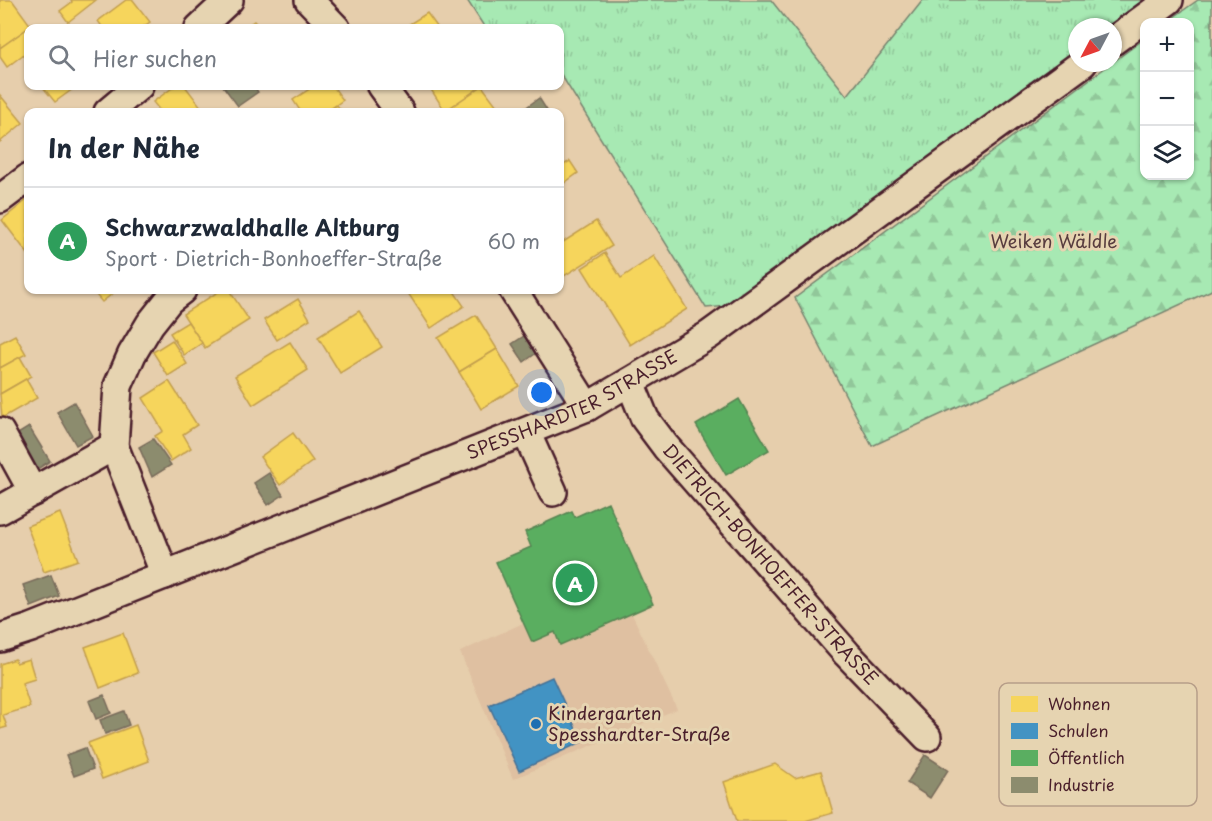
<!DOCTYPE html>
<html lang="de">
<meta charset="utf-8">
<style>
:root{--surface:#fff;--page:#f2f2f3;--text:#1f2937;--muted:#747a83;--line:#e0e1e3;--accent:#2563eb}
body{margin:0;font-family:"Playpen Sans",sans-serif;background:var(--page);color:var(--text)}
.controls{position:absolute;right:18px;top:18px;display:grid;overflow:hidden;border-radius:12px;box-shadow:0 2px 4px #0004}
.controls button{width:54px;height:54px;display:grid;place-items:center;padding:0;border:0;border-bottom:2px solid var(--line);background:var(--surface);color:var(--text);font:30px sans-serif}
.compass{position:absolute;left:1068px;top:18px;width:54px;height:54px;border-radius:50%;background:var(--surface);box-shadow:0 2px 4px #0004;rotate:229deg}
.you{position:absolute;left:542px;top:393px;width:21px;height:21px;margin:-15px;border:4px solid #fff;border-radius:50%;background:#1a73e8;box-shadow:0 0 0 9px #1a73e833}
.badge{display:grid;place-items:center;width:39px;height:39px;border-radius:50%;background:var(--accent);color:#fff;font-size:20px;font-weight:700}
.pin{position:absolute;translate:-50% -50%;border:3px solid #fff;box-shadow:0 2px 6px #0006}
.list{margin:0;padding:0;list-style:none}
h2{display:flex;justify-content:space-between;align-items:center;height:78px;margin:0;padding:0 24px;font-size:26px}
h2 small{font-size:20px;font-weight:400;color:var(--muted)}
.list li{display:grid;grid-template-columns:39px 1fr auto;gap:18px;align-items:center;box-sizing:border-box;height:108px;padding:0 24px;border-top:2px solid var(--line)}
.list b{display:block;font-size:22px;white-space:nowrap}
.list p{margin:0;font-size:20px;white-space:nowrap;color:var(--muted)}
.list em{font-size:20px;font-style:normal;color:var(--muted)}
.icon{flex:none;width:33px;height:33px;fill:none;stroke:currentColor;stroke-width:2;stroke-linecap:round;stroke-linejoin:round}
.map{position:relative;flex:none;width:1212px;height:821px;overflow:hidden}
.search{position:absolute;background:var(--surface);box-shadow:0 2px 4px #0004;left:24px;top:24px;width:540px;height:66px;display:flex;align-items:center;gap:15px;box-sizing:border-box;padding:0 21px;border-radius:12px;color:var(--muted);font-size:22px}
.panel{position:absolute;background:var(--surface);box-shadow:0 2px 4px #0004;left:24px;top:108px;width:540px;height:186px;border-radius:12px}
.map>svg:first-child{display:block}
.built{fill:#dfc0a1}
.grass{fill:url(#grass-tufts);stroke:#78846f;stroke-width:1.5}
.forest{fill:url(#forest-firs);stroke:#78846f;stroke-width:1.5}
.homes{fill:#f6d55c;stroke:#c29e4d;stroke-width:1.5}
.schools{fill:#4393c3;stroke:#457095;stroke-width:1.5}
.public{fill:#5aae61;stroke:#558351;stroke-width:1.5}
.industry{fill:#8c8c6e;stroke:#786b5a;stroke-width:1.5}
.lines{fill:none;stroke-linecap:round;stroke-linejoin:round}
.minor-casing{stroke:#4a1f2b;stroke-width:32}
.minor{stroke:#e6d4b1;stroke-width:27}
.poi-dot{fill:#1f6fb2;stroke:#e6d4b1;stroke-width:2}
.labels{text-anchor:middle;stroke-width:6;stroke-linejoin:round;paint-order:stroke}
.park-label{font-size:18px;fill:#583d3f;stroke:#e6d4b1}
.street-label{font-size:18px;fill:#4a1f2b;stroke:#e6d4b1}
.poi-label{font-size:18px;fill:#4a1f2b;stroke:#e6d4b1;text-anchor:start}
.key{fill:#e6d4b1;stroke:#b79e89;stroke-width:1.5}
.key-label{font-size:16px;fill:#4a1f2b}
</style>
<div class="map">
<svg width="1212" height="821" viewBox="0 0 1212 821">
<defs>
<pattern id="grass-tufts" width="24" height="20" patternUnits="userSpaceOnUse" patternTransform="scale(1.5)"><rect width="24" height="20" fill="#a7e9b3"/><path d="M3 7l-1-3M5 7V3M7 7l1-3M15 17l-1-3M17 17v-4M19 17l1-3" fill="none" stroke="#91c79a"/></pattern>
<pattern id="forest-firs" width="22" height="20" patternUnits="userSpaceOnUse" patternTransform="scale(1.5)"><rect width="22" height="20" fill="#a7e9b3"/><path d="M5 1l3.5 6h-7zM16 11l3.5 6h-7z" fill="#91c79a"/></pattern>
</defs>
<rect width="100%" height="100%" fill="#e6ceac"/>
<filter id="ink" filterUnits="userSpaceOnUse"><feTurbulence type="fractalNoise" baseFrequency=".0167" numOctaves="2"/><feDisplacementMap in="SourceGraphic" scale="12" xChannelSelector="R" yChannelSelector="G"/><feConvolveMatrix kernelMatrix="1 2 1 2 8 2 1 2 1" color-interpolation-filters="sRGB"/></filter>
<g filter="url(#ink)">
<!-- built -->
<polygon class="built" points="632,614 677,709 513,779 460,652 523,623 532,642 555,632 561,645"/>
<!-- grass -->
<polygon class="grass" points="467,0 771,0 847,96 923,0 1144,0 1108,27 1077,27 1077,51 741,305 706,308 560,73 560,28 485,28"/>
<!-- forest -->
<polygon class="forest" points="1198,0 1212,0 1212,290 872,446 795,298 1144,39 1144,176 1190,176 1190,22 1167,22"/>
<!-- homes -->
<g class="homes">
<polygon points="0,0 12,0 31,26 0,48"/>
<polygon points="71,0 96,0 68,22 60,11 72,2"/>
<polygon points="126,0 133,0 150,22 141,28 103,28 98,21"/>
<polygon points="427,13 438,28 403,28"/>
<polygon points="254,21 260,28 244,28"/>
<polygon points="31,26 33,28 28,28 28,51 7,67 0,57 0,48"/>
<polygon points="42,86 77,86 55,102"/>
<polygon points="175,86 185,86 205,112 161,112 153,102"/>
<polygon points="314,86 333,86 343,100 326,112 301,112 293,100"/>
<polygon points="434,86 482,86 445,111 430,88"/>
<polygon points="482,86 500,110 496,112 446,112 445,111"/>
<polygon points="0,95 23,123 0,142"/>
<polygon points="337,105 342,112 326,112"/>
<polygon points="570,161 578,173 560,186 560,167"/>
<polygon points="28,199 28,254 2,220"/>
<polygon points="596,221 612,246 564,276 560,269 560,244"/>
<polygon points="605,253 621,278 654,256 687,309 630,345 582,268"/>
<polygon points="92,290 117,290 102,302"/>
<polygon points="221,290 229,290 249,320 205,348 183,314"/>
<polygon points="406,290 453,290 464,306 431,328"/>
<polygon points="298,299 310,319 277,340 264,320"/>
<polygon points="359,311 382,347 340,373 318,337"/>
<polygon points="476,315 497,349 459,372 438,338"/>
<polygon points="188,322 202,343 184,355 170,333"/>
<polygon points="15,335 26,354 0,368 0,343"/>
<polygon points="172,340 187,364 168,376 153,352"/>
<polygon points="290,342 308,370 253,405 235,376"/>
<polygon points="497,349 519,386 481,409 459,372"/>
<polygon points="20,357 31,376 0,394 0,368"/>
<polygon points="26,379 37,398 2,418 0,394"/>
<polygon points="169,381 197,425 183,434 191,448 171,461 155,436 163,431 143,398"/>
<polygon points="293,433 313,461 280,485 260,457"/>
<polygon points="60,513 78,560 44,572 27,526"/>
<polygon points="123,633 138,673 100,688 85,647"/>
<polygon points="15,659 16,663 29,659 35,679 22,683 30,707 3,715 7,727 0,729 0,664"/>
<polygon points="136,725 149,761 102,779 88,743"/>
<polygon points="775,764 795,778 821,771 833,813 805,821 737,821 724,782"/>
</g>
<!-- schools -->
<polygon class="schools" points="552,677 582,742 519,771 489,705"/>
<!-- public -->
<g class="public">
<polygon points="739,399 769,450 726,475 696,425"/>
<polygon points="608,502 653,604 560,645 555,632 532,642 496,562 531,547 525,532 572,511 575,517"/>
</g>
<!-- industry -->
<g class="industry">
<polygon points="223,86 254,86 258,92 238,106"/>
<polygon points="539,98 548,112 522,112 521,111"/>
<polygon points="527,334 539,351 524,362 512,344"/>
<polygon points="74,402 93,436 76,445 57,412"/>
<polygon points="29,427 50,461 34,471 13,437"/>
<polygon points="153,439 171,465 152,477 139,447"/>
<polygon points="269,473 283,495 268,505 254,483"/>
<polygon points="51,575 59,596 31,607 23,585"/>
<polygon points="104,695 111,713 96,719 89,701"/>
<polygon points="124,711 129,725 105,734 100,720"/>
<polygon points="85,748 93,769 74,776 66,755"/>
<polygon points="925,755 948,770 930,798 907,783"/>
</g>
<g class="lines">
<defs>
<g id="minor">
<polyline points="309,0 336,28"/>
<polyline points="199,28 229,0"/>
<polyline points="1113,41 1169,0"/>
<polyline points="381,86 400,112"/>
<polyline points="108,112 139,86"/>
<polyline points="0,199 28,178"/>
<polyline points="513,290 587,407"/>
<path id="s1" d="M630,382L645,419L666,447L847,654L927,737"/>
<polyline points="0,432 33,492"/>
<polyline points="526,432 553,492"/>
<polyline points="0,510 114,446"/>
<polyline points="165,575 114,446 118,386 132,354 150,324 169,300 182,290"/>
<path id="s2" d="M0,638L31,628L587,407L709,335L1083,63"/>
</g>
</defs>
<!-- minor casing -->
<use href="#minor" class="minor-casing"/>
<!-- minor -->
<use href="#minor" class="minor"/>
</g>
</g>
<!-- markers -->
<circle class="poi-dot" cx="536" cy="724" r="6"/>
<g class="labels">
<!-- park labels -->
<g class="park-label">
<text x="1054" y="248">Weiken Wäldle</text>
</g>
<!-- street labels -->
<g class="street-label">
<text dy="6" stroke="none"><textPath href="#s2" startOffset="618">SPESSHARDTER STRASSE</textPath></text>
<text dy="6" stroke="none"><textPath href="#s1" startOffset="232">DIETRICH-BONHOEFFER-STRASSE</textPath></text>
</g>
<!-- poi labels -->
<g class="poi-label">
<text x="548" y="720">Kindergarten<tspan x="548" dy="21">Spesshardter-Straße</tspan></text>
</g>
</g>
<!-- legend -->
<rect x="999" y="683" width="198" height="123" rx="9" class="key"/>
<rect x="1011" y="696" width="27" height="16" fill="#f6d55c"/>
<rect x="1011" y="723" width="27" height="16" fill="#4393c3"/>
<rect x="1011" y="750" width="27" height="16" fill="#5aae61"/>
<rect x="1011" y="777" width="27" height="16" fill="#8c8c6e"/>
<g class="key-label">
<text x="1048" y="710">Wohnen</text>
<text x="1048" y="737">Schulen</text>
<text x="1048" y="764">Öffentlich</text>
<text x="1048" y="791">Industrie</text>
</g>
</svg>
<div class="controls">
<button>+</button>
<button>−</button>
<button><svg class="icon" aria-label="layers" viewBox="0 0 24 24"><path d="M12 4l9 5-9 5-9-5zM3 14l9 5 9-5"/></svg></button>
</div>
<svg class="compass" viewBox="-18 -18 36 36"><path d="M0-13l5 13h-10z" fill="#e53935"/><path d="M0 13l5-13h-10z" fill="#747a83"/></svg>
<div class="you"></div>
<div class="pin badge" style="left:575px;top:583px;background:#2e9e5b">A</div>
<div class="search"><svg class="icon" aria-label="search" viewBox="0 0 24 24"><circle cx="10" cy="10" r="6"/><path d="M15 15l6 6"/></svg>Hier suchen</div>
<section class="panel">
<h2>In der Nähe<small></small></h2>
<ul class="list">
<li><span class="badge" style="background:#2e9e5b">A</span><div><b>Schwarzwaldhalle Altburg</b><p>Sport · Dietrich-Bonhoeffer-Straße</p></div><em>60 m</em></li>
</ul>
</section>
</div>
